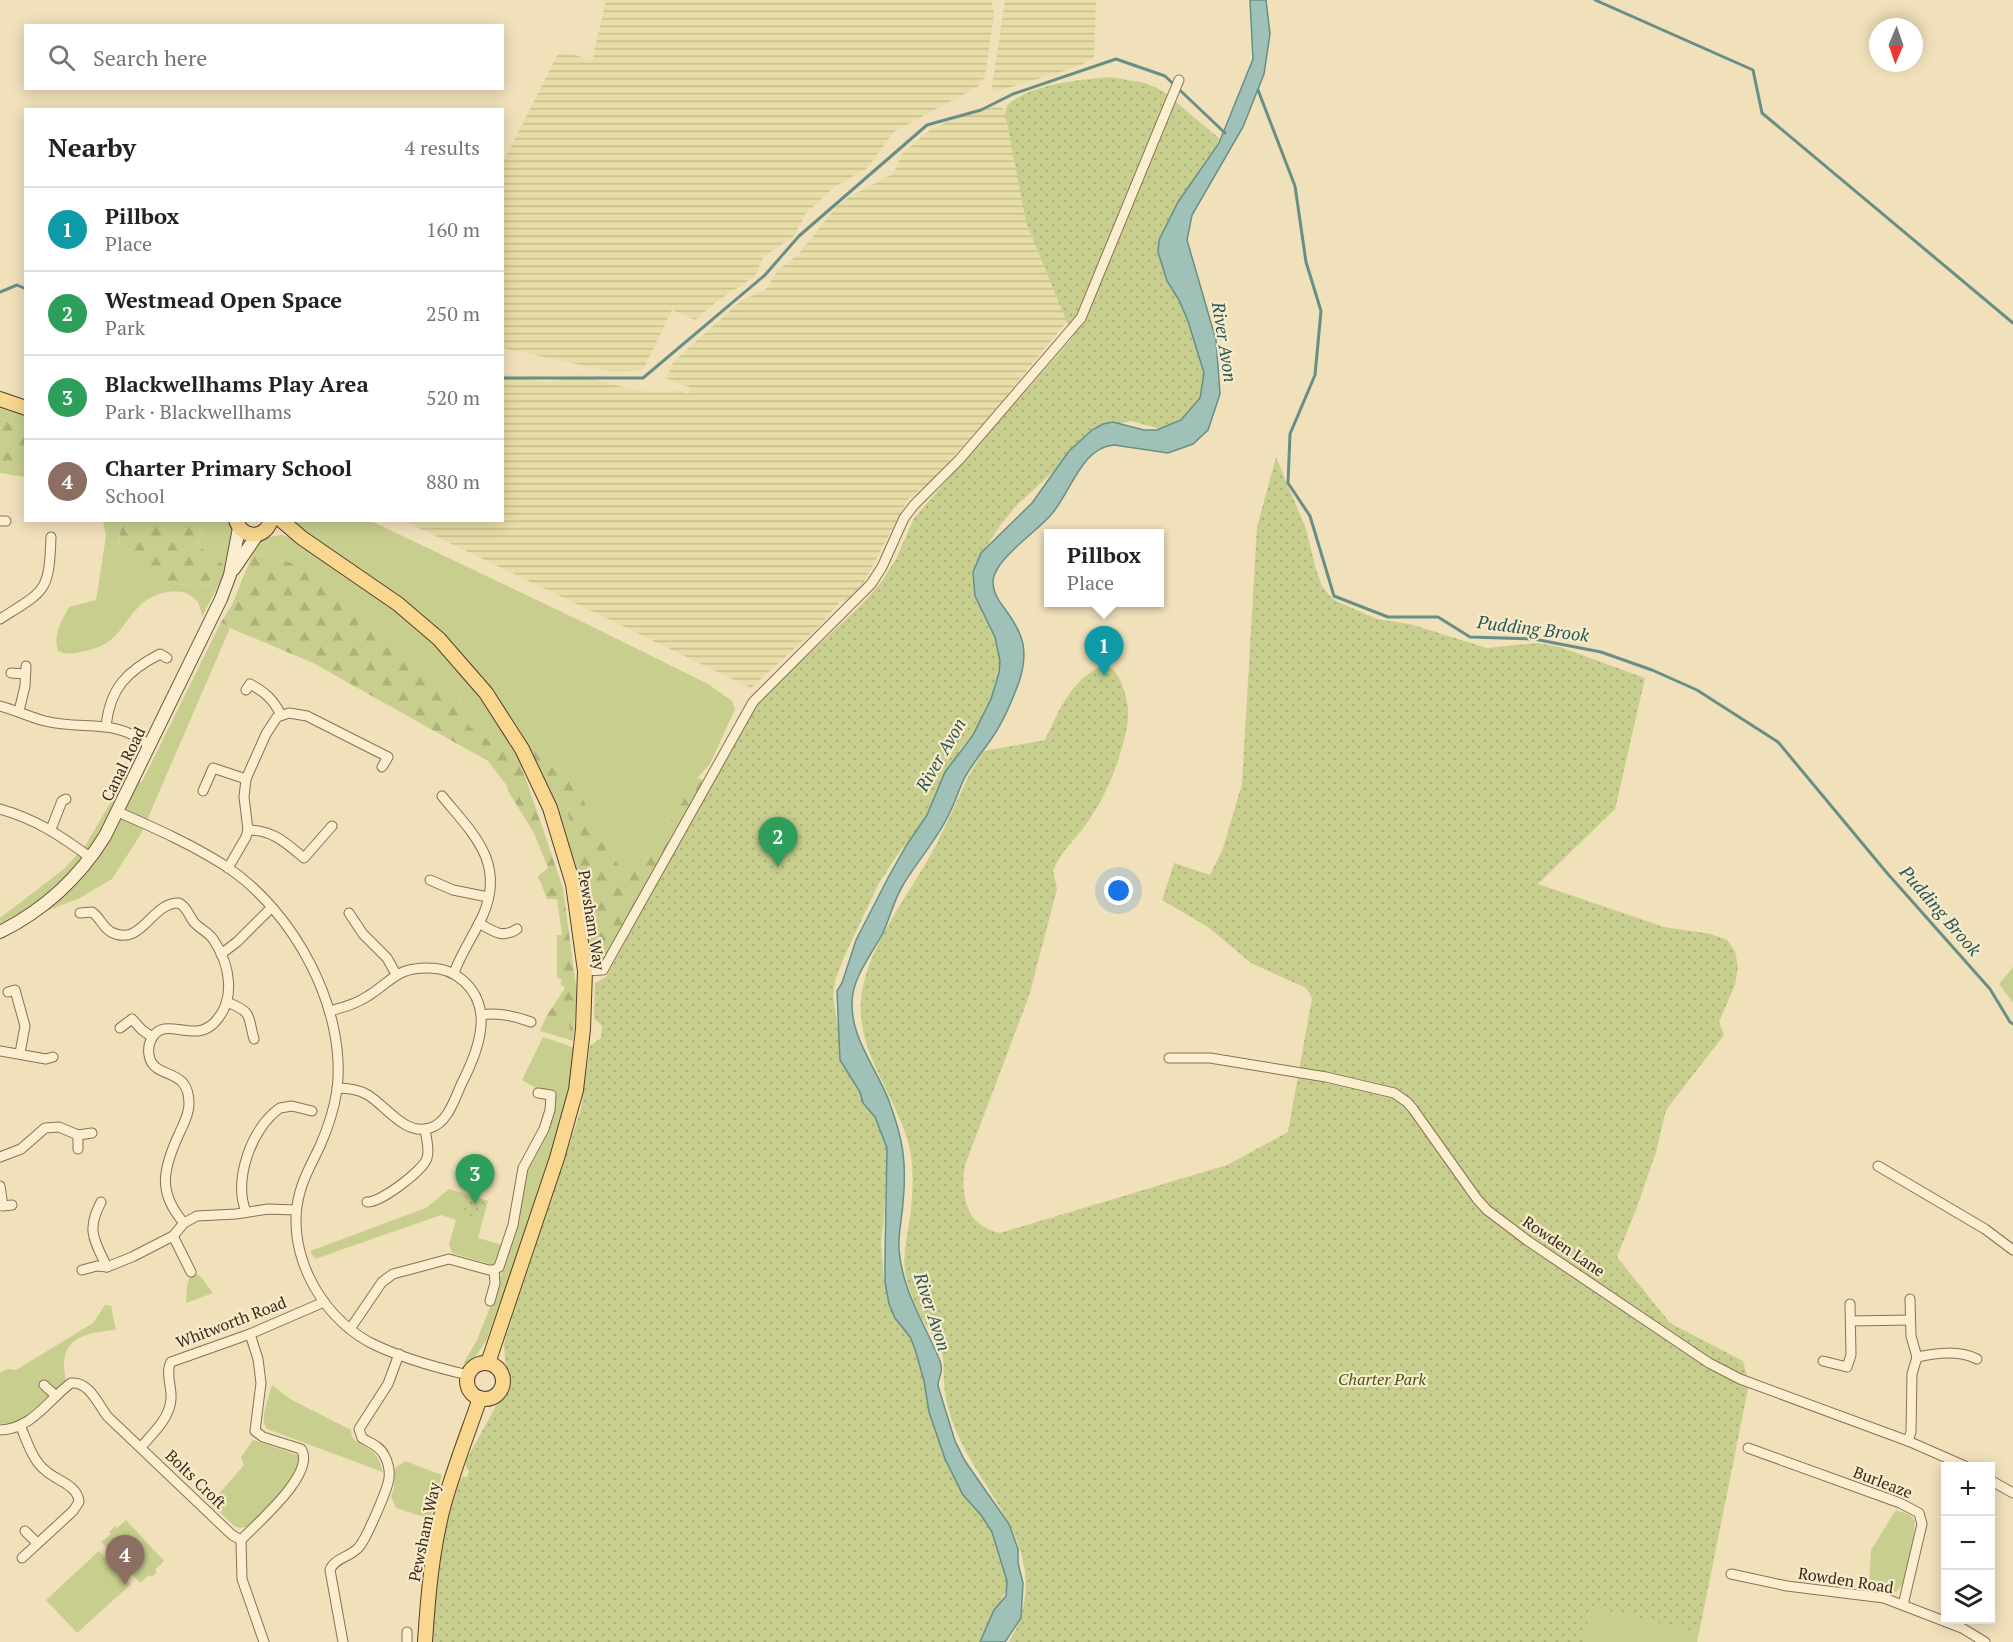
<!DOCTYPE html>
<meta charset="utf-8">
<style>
:root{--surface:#fff;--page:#f6f6f6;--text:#222;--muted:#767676;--line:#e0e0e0;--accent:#9c1f20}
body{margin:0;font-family:"PT Serif",serif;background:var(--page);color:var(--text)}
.controls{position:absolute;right:18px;bottom:18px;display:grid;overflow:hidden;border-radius:0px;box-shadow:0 3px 15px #0003}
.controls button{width:54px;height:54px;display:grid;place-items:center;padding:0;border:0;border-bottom:2px solid var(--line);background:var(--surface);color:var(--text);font:30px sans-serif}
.compass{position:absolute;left:1869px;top:18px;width:54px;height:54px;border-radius:50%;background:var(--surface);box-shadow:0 3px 15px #0003;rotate:182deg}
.you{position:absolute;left:1119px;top:891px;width:21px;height:21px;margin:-15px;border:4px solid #fff;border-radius:50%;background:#1a73e8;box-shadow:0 0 0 9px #1a73e833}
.badge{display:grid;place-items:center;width:39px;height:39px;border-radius:50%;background:var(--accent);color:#fff;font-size:20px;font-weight:700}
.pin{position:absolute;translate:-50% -50px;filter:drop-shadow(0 2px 3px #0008)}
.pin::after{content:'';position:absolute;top:32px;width:21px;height:18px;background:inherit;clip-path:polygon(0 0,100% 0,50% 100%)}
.popup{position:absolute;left:1044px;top:529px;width:120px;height:78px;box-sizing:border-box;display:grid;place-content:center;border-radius:0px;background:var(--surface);filter:drop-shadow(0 2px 4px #0005);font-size:20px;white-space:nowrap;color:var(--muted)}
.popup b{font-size:22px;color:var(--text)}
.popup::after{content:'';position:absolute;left:50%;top:100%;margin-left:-12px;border:12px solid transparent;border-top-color:var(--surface)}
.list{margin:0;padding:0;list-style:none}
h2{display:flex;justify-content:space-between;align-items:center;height:78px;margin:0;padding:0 24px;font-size:26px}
h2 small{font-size:20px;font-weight:400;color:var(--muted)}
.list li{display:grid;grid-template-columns:39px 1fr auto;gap:18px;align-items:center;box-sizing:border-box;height:84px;padding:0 24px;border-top:2px solid var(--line)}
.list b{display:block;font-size:22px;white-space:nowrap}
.list p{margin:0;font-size:20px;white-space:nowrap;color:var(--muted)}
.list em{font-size:20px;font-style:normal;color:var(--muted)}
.icon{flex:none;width:33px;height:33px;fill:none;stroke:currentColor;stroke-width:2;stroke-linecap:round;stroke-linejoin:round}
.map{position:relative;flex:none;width:2013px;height:1642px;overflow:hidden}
.search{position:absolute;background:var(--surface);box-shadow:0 3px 15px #0003;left:24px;top:24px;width:480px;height:66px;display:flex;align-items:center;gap:15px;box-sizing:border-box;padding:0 21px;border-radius:0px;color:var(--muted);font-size:22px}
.panel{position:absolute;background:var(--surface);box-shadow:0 3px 15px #0003;left:24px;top:108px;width:480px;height:414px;border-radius:0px}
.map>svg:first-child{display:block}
.farmland{fill:url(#farmland-rules)}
.grass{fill:#c8cf8e}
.forest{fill:url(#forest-firs)}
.park{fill:url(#park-dots)}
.water{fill:#9fc1b7;stroke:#678f85;stroke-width:1.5}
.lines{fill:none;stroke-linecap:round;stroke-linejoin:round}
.stream{stroke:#678f85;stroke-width:3}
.street-casing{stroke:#897054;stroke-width:11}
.secondary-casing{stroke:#6a5137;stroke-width:14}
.primary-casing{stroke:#563e29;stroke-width:16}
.street{stroke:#fbeece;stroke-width:9}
.secondary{stroke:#fbeece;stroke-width:12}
.primary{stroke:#f9d78e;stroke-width:14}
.labels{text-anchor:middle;stroke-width:4.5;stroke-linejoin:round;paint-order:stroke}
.street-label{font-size:16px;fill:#37281a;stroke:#f8ebcb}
.park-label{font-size:16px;font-style:italic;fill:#47551f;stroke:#f8ebcb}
.water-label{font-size:18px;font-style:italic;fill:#285855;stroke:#f8ebcb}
</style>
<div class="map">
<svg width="2013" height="1642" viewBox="0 0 2013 1642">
<defs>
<pattern id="farmland-rules" width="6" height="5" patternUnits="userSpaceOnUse" patternTransform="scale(1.5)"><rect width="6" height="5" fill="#e7dda7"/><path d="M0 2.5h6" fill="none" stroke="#c7be8f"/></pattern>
<pattern id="forest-firs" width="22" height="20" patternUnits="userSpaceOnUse" patternTransform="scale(1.5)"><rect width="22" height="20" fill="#c8cf8e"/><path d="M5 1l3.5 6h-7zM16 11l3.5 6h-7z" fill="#acb27a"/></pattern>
<pattern id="park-dots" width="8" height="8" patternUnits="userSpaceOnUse" patternTransform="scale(1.5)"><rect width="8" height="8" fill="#c8cf8e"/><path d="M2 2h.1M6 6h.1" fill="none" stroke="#acb27a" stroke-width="1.8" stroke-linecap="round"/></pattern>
</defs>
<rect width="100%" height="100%" fill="#f1e1bb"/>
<!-- farmland -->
<g class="farmland">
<polygon points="606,0 991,0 994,13 985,77 977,87 895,131 866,169 834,187 806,213 794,236 763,257 755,276 716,302 695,320 672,310 643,370 610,371 502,348 503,162 558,54 572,54 592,61"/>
<polygon points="1005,0 1096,0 1094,57 1077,67 991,93"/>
<polygon points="997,106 1003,108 1005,113 1026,222 1067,321 981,427 930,482 908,499 862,586 850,599 840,602 818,627 751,688 404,521 502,520 503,374 550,383 576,374 634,390 652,392 679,391 688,394 691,388 666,378 674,361 741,301 766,289 778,270 798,255 836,207 849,197 893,174 903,153 930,130 953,119"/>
</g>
<!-- grass -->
<g class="grass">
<polygon points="0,404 25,413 25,427 0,419"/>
<polygon points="0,461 25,465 25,477 0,473"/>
<path d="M103,521H121L119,548L165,567V577L170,584L218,586L202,617C201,612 200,604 196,600C184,586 157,591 144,602C117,625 123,644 81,652C72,654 66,655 58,651C53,634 61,622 69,607L96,600L106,536Z"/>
<polygon points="196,521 230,521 234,538 227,567 197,545 203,530"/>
<polygon points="290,521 371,521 589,625 708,684 732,701 735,709 710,764 698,777 641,867 631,872 622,869 617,863 581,796 526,731 521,723 553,794 566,803 580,873 606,958 591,962 576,870 504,712 382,585"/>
<path d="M282,535C304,542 322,558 341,571C357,582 374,592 390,604C444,646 488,701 520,762L470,727L459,696L292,563L253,553V548C262,539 269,536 282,535Z"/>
<polygon points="221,622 230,628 141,834 112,879 78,899 0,928 0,918 64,869 85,846 126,776 142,782"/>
<polygon points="2013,967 2013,1003 1999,984"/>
<polygon points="566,1011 568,1013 570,1034 567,1039 550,1034"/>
<path d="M543,1037L575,1048C562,1149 520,1245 486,1341L473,1360L463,1364L477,1340L492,1302L503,1268L452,1253L449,1244L456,1220L441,1215L315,1259L310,1251L426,1208L449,1189L488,1201L478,1238L510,1247L519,1221L525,1174L532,1159L545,1139L556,1100L522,1080Z"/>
<polygon points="196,1273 201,1277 213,1293 186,1303 187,1286 190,1276"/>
<path d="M105,1305L111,1306L116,1330C81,1333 57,1339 66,1381C48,1399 28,1425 0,1424V1373L7,1369L16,1370L93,1323Z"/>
<path d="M272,1385L290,1399L351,1430C352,1446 365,1443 374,1453C379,1458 381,1466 383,1472L267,1429C259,1418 269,1397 272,1385Z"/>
<polygon points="253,1440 301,1456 296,1475 277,1498 247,1527 240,1528 234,1526 211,1503 244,1465 241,1457"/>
<polygon points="405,1461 442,1475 430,1519 396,1508 391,1496 394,1488 395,1468"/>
<path d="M1896,1510L1910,1515L1915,1521C1913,1539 1910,1582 1896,1592H1874L1869,1585L1871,1550Z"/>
<polygon points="126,1520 164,1561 155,1570 157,1572 152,1577 149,1575 140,1583 101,1542 111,1534 109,1532 115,1526 117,1528"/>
<polygon points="99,1551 131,1584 77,1633 46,1600"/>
<polygon points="1591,1607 1699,1633 1697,1642 1583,1642"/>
</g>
<!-- forest -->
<g class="forest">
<polygon points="0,419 25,427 25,465 0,461"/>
<polygon points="121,521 196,521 203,529 197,545 227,567 218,586 170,584 165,577 165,567 132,565 119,548"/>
<polygon points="253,553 292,563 343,594 459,696 470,727 520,762 563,888 577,994 573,1041 567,1039 570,1034 568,1013 566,1011 550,1034 540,1031 546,1017 565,988 560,984 562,980 557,977 557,935 562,935 557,899 547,899 538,876 548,868 534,833 508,791 507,786 488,761 454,742 313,663 230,628 221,622 232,605"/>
<polygon points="521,722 526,731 581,796 617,863 622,869 631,872 641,867 698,777 705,782 606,958 591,950 580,873 566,803 553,794 517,725"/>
</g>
<!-- park -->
<g class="park">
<path d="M1111,77L1145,83L1163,91L1220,139L1178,202L1159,240L1158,252L1167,281L1179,300L1188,321L1204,373L1200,398L1181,420L1160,429L1131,421L1105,427L1069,457L1016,506L999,527L980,556L1009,673L998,705L960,749L934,811L900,851L879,883L844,957L835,981L833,996L837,1021L848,1053L883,1130L887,1148L884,1219L881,1241L884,1279L887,1288L907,1328L1007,1570V1588L980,1642H430C433,1587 441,1534 459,1481L462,1477H467L469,1471L466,1468V1460L505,1390L509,1374L505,1362L504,1343L581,1109L590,1046L601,1038L602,1026L594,1018L595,983L606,977L756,704L863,603L882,581L896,559L914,518L1073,337L1026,222L1005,113L1007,105C1033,83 1079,80 1111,77Z"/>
<path d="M1276,457L1306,529L1316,569L1322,586L1329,595L1336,601L1377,619L1410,624L1487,648L1537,643L1560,647L1645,678L1615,809L1538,884L1664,927L1711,934L1727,940L1735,951L1738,967L1735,985L1719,1022L1724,1035L1666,1110L1656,1152L1637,1207L1617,1257L1670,1323L1743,1361L1749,1384L1699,1633L1591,1607L1583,1642H1009C1013,1634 1019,1625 1021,1616C1043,1542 982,1493 956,1431C950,1416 945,1399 944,1384C943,1373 945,1361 941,1350C936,1339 927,1328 921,1317C916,1306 910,1293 907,1281C900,1258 909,1232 911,1209C913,1188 914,1162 908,1142C895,1094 857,1053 861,1001C865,945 916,887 940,837C955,808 965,778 984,751L1045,740C1058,713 1068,686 1094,670C1108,662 1115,669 1121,682C1127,697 1130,710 1127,727C1120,761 1107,795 1087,823C1076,839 1059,853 1053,871L1057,889L1029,996L965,1165C960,1195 966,1226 1000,1233L1227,1165L1288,1132L1312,998L1306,988L1251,963L1208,927L1162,900L1174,863L1210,875L1223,848L1242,784L1257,527Z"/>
<polygon points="466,1194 487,1201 482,1218 468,1215 463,1207"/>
</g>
<!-- water -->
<path class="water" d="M1250,0H1266L1270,34L1264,74L1243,127L1192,215L1187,240L1216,340L1220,394L1208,430L1193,444L1168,453L1114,445C1081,447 1070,495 1050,516C1036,532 994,560 993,581C993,593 999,601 1005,609C1024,635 1029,651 1019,682C1012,701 1004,721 992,738C983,751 973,763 965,777C958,791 954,806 946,820C934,843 916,863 903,885C894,900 890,917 883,933C874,950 856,974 853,993C846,1033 876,1066 889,1101C903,1139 907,1162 903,1203C902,1218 898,1234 899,1249C902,1291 925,1324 940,1361C944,1374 938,1376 938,1386L955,1441L965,1461L1009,1524L1018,1549V1563L1023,1583L1021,1618L1005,1642H980L994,1610L1006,1596L1007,1581L992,1532L981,1515L963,1495L945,1459L929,1412L924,1381L915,1349L910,1337L895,1318L889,1304L885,1282V1258L887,1148L875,1117L863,1103L860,1092L840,1060L837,991L842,983L856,940L889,876L906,846L927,815L945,772L973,735L991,699L999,673L1000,661L995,637L975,596L973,572L981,553L1032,503L1069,451L1092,430L1103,424L1113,422L1144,430H1157L1181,420L1200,398L1204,373L1188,321L1179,300L1167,281L1158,252L1159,240L1178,202L1219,143L1253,59Z"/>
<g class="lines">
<!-- stream -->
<g class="stream">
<polyline points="1595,0 1753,70 1762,113 2013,323"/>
<polyline points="1258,90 1295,186 1306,262 1321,311 1315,375 1290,434 1288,483 1310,516 1334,596 1388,617 1438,617 1470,637 1534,639 1601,652 1652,670 1697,690 1778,742 1887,873 1990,989 2010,1022 2013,1024"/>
<polyline points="0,292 17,285 26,289"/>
<polyline points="502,378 643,378 765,275 799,236 927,125 981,110 1013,94 1116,59 1165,76 1225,133"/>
</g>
<defs>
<g id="street">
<polyline points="0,521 6,521"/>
<path d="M0,619C46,590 49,592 51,537"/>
<polyline points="11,673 25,674"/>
<path d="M246,690L250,684C265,692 273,699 281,715"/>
<path d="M0,706C16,710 29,717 45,721C84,731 113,717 149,745"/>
<polyline points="19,711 25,686 26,666"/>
<path d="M106,726C110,688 127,671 160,654L167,658"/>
<polyline points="203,791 213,768 246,779"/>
<path d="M442,796C472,833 506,862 483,915C474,935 461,953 454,973"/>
<path d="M0,809C36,819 61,836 91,858"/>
<path d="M118,812C155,828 193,845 227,867C294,912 347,1009 337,1090C334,1109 328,1128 320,1146C313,1161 304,1176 300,1192C284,1248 318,1314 369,1342C396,1356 438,1368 468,1375"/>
<polyline points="51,829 62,801 66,799"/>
<path d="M248,830C273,830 286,843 304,858L332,826"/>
<polyline points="228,868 246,837 248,830 244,797 246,779 266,734 277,717 289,713 307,716 388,757 382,767"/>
<polyline points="430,880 453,890 488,897"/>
<path d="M80,913L92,912C100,917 102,927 111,932C142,948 151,902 179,903C187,907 188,914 193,921C198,928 207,931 213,939C230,964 237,1000 214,1023C193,1044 165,1015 152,1038C149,1043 148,1049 149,1055C152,1074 173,1071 183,1083C188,1089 189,1097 189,1104C189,1115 183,1125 179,1134C163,1169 157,1192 184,1223"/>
<polyline points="349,913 363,934 387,958 396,974"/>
<path d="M479,923C492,931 503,939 517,929"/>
<polyline points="221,954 237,942 271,908"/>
<polyline points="585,971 603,970 753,702 871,584 882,567 904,518 914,505 959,460 1081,318 1179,80"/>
<polyline points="8,992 15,990 25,1026 20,1053"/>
<path d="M227,1002C254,1013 247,1015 254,1039"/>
<path d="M330,1011C344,1007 356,1004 368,996C392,981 397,967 429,968C456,968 478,988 481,1015C483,1039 471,1065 461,1085C454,1101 447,1123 430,1128C405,1136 386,1106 368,1095C358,1089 348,1088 337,1088"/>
<path d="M481,1015C498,1012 515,1016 531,1022"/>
<polyline points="120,1028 132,1019 142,1030 152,1037"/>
<polyline points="0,1051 46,1059 53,1057"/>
<polyline points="1169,1058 1210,1058 1326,1077 1394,1093 1407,1102 1413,1109 1477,1199 1487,1210 1528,1241 1709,1363 1740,1379 1908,1441 1965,1466"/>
<polyline points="78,1135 78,1149"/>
<polyline points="0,1157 21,1149 45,1128 59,1127 78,1135 92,1133"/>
<polyline points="1878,1166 1985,1229 2013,1250"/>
<polyline points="0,1186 3,1206 12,1205"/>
<path d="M101,1202C86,1230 94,1240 107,1267"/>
<path d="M367,1202C380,1203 423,1171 427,1158C430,1149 426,1138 425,1129"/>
<path d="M246,1212C233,1179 252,1127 280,1108L292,1106L312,1111"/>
<polyline points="173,1236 191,1272"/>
<polyline points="82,1270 97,1266 107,1267 132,1257 173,1236 184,1223 197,1216 236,1214 268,1209 296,1210"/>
<polyline points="1910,1299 1911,1336 1917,1357"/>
<polyline points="490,1301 495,1283 494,1270"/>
<polyline points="1851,1321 1910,1320"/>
<polyline points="350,1329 382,1282 393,1274 449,1259 489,1270 494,1270 499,1267 513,1225 523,1168 544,1129 550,1110 551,1095 538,1093"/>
<polyline points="1823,1361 1847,1367 1851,1355 1850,1304"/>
<polyline points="44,1385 56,1396"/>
<path d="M20,1425C27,1441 32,1460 46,1471C57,1481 78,1485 79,1502L73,1511L22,1558"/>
<path d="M0,1430C32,1429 48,1400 71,1383C89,1381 98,1404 107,1416L232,1535L241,1540L242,1579L264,1642"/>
<path d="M1908,1441L1911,1432L1912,1374L1917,1357C1937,1353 1958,1350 1977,1359"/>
<path d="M141,1447C153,1433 170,1418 171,1399C172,1387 165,1372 171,1362L250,1334L324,1302"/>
<polyline points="1748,1448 1900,1503 1919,1513 1922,1524 1903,1605"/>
<polyline points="1990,1480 2013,1493"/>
<polyline points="25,1531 37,1543"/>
<path d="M241,1540C256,1524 317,1473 301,1449L263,1437L255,1431L261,1383L258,1359L250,1334"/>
<polyline points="1731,1574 1787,1586 1884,1598 1962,1628 1985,1642"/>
<polyline points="407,1632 407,1642"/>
<path d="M343,1642L330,1570C334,1558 351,1557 359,1547C366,1539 388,1489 389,1478C390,1471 388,1461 384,1455C380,1446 370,1443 362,1438L359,1429L388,1384L399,1354"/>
</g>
<g id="secondary">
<polyline points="234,569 257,535"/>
<path d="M0,932C44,910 79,878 105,836L221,599L230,575L239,528"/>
</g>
<g id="primary">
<polyline points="0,399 26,408"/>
<path d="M236,520C242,539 265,540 271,520"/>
<polyline points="281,520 302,538 398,604 439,639 486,693 522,749 550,808 573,884 585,971 583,1029 576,1090 557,1158 488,1363"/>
<circle cx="485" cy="1381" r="18"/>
<path d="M425,1642C428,1595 432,1549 444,1504C454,1468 468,1433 480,1398"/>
</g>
</defs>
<!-- street casing -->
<use href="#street" class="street-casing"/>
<!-- secondary casing -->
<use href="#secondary" class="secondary-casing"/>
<!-- primary casing -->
<use href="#primary" class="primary-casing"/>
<!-- street -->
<use href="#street" class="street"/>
<!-- secondary -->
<use href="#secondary" class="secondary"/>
<!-- primary -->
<use href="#primary" class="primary"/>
</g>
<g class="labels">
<!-- street labels -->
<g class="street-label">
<text transform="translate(123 764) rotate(-64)" y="6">Canal Road</text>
<text transform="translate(592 920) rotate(81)" y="6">Pewsham Way</text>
<text transform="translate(1564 1246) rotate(34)" y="6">Rowden Lane</text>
<text transform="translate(231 1322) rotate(-21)" y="6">Whitworth Road</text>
<text transform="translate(196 1479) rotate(44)" y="6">Bolts Croft</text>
<text transform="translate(1883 1482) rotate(21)" y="6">Burleaze</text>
<text transform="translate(424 1532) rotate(-78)" y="6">Pewsham Way</text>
<text transform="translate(1846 1580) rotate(9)" y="6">Rowden Road</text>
</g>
<!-- park labels -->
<g class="park-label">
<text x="1382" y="1385">Charter Park</text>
</g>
<!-- water labels -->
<g class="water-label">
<text transform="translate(1224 342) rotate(81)" y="6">River Avon</text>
<text transform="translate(1533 629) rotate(7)" y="6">Pudding Brook</text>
<text transform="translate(941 755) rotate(-60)" y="6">River Avon</text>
<text transform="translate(1940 911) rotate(49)" y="6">Pudding Brook</text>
<text transform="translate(932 1312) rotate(72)" y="6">River Avon</text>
</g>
</g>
</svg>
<div class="controls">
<button>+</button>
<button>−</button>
<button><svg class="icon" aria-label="layers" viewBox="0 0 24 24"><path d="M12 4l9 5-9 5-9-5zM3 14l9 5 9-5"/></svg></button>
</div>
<svg class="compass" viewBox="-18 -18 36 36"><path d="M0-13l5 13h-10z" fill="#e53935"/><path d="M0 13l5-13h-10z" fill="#767676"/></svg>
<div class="you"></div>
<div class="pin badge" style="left:1104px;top:676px;background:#0f9aa8">1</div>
<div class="popup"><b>Pillbox</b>Place</div>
<div class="pin badge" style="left:778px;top:867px;background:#2e9e5b">2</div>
<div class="pin badge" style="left:475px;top:1204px;background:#2e9e5b">3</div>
<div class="pin badge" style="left:125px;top:1585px;background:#8d6e63">4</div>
<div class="search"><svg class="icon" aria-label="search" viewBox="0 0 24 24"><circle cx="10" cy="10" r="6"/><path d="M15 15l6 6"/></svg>Search here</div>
<section class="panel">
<h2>Nearby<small>4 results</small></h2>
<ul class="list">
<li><span class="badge" style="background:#0f9aa8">1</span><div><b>Pillbox</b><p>Place</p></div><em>160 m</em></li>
<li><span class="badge" style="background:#2e9e5b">2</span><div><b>Westmead Open Space</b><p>Park</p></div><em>250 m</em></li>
<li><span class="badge" style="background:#2e9e5b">3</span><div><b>Blackwellhams Play Area</b><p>Park · Blackwellhams</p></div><em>520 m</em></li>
<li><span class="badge" style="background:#8d6e63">4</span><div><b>Charter Primary School</b><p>School</p></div><em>880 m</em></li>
</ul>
</section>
</div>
